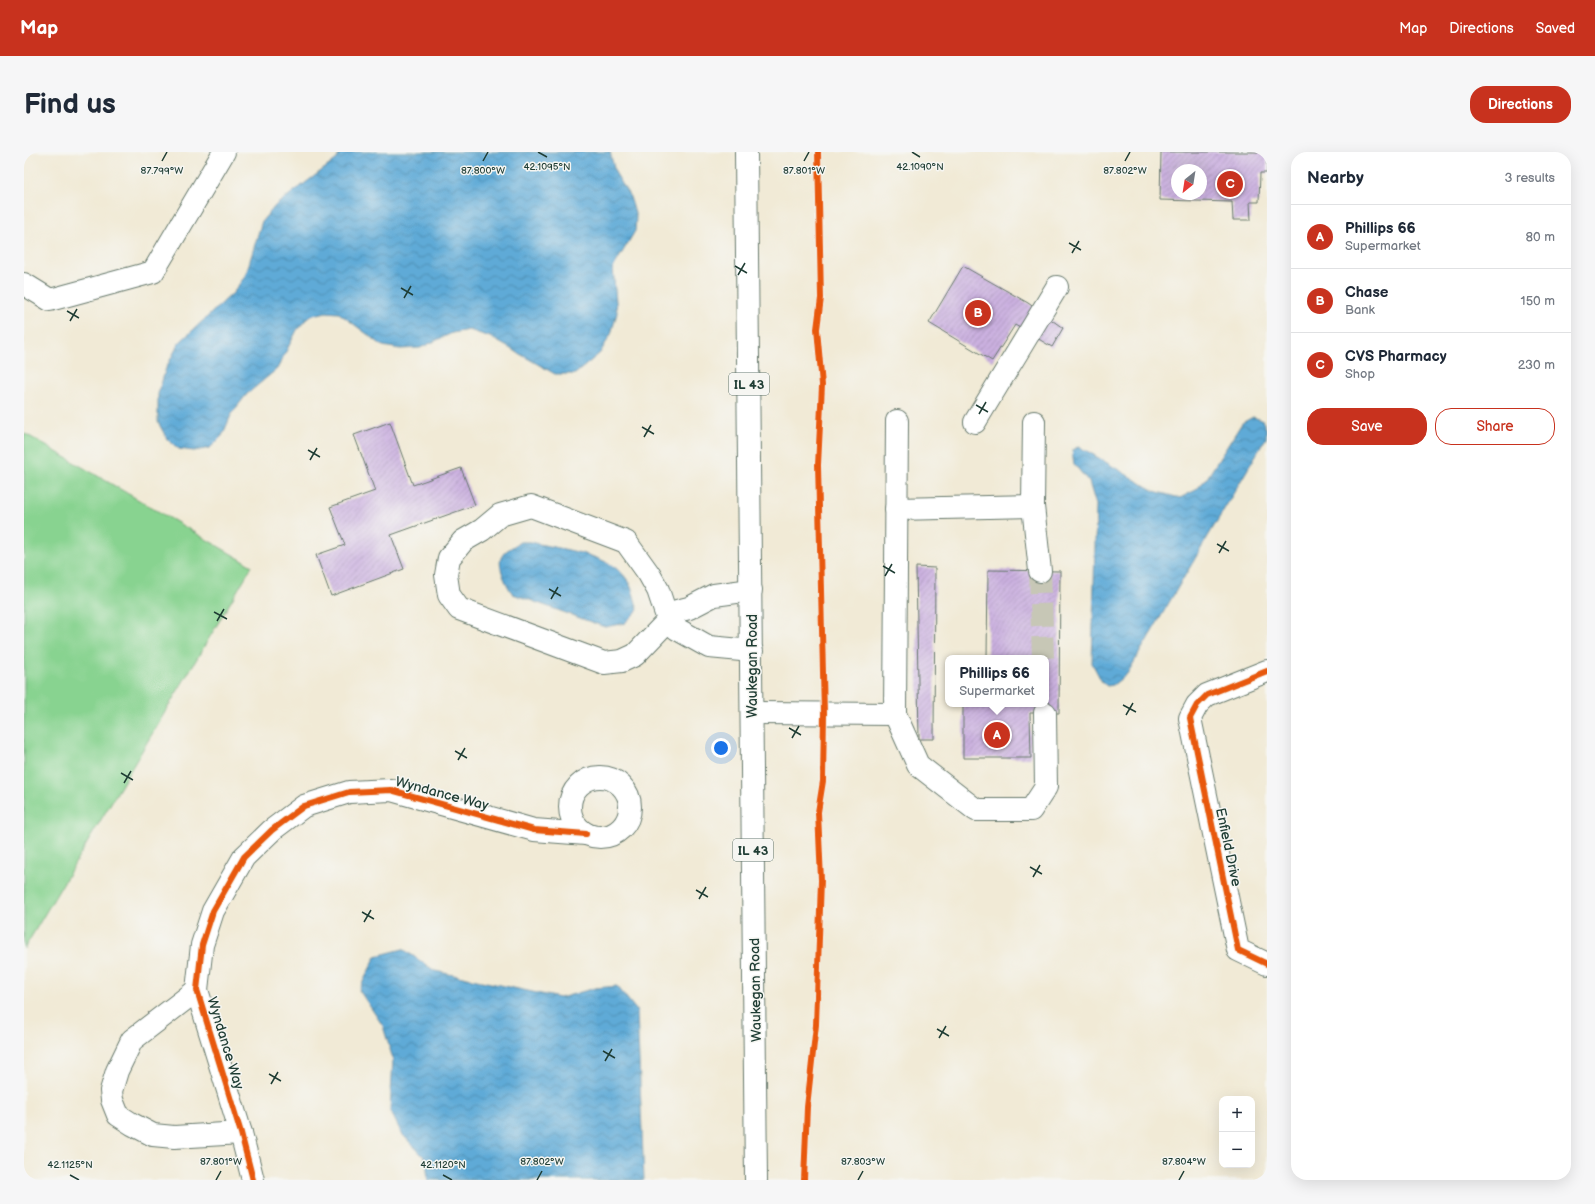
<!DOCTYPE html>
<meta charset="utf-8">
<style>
:root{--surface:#fff;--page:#f6f6f7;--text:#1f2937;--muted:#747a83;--line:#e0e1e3;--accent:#c8321e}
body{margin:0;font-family:"Balsamiq Sans",sans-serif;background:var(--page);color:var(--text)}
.controls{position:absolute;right:12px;bottom:12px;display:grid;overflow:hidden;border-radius:8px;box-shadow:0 4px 16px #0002}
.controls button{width:36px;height:36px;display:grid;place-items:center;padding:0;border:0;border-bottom:1px solid var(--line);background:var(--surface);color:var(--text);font:20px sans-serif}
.compass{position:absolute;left:1147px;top:12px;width:36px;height:36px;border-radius:50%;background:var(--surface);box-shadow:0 4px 16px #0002;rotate:210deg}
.you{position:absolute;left:697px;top:596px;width:14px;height:14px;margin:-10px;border:3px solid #fff;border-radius:50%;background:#1a73e8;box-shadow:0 0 0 6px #1a73e833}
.badge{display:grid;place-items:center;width:26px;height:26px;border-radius:50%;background:var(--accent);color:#fff;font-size:13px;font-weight:700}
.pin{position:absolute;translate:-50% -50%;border:2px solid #fff;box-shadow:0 1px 4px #0006}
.popup{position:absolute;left:921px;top:503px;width:104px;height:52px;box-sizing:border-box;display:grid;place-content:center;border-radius:8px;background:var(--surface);filter:drop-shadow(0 1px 3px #0005);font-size:13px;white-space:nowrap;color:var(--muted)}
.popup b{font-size:15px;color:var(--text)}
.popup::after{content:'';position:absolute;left:50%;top:100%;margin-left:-8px;border:8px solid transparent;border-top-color:var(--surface)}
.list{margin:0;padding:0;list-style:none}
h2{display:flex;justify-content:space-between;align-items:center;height:52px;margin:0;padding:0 16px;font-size:17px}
h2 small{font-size:13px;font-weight:400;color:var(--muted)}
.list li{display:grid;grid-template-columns:26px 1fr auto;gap:12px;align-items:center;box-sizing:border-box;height:64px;padding:0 16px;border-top:1px solid var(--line)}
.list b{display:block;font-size:15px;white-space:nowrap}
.list p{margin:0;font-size:13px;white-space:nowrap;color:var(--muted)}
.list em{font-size:13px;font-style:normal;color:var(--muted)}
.actions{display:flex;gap:8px;padding:12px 16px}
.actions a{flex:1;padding:9px 0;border:1px solid var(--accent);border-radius:16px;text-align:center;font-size:14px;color:var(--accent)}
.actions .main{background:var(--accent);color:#fff}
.map{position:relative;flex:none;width:1243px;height:1028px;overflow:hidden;border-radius:16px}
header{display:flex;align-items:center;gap:24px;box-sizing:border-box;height:56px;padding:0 20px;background:var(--accent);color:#fff}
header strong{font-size:19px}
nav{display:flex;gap:22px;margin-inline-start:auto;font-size:14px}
.intro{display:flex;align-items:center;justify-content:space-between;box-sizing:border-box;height:96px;padding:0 24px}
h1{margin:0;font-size:28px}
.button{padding:10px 18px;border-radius:16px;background:var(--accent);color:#fff;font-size:14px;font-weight:700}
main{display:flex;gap:24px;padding:0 24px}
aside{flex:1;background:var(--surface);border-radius:16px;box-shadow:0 4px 16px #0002}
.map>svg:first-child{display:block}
.grass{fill:#88d390;stroke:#548862}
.water{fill:url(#water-waves);stroke:#3e7486}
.building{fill:url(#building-hatch);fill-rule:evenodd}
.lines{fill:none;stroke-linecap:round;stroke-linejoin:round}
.minor-tunnel{stroke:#c7c7b6;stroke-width:22;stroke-dasharray:22 11;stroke-linecap:butt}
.minor-casing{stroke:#687a6d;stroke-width:24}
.major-casing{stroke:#687a6d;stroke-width:24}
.minor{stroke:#fff;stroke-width:22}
.major{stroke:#fff;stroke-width:22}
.cycleway-casing{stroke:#f6f6f2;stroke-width:8}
.cycleway{stroke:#e8590c;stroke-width:6}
.ticks{fill:none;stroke:#1f3d34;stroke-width:1.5}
.labels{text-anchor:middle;stroke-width:3;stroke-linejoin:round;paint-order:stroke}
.shield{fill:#f6f6f2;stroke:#60746d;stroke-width:1}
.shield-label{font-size:13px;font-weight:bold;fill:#1f3d34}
.street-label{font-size:14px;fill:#1f3d34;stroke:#f6f6f2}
.ticks-label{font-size:10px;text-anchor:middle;fill:#1f3d34;stroke:#f6f6f2;stroke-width:3;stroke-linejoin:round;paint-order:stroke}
</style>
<header>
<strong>Map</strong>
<nav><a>Map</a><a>Directions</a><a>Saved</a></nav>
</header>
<div class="intro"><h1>Find us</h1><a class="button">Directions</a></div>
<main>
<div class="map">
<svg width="1243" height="1028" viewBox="0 0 1243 1028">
<defs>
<pattern id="water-waves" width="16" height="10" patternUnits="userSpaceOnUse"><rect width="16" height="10" fill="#5eaad7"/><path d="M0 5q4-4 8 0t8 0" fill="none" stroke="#4d8caf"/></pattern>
<pattern id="building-hatch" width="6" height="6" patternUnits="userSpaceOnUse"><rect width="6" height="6" fill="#cbb0e0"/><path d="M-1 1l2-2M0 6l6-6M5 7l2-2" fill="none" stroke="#a490b6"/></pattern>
</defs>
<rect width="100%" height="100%" fill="#f6f6f2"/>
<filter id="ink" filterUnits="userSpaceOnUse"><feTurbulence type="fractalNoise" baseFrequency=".025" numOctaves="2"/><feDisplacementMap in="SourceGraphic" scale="8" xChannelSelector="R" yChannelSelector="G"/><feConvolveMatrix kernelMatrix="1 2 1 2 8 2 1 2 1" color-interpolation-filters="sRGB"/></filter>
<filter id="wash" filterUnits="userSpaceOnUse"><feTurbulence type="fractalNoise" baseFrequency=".012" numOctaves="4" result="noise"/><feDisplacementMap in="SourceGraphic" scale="16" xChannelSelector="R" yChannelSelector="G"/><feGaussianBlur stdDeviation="0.9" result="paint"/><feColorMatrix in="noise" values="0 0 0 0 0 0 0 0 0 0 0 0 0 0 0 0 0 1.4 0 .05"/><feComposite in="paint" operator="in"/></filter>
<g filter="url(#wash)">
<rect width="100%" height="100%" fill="#f1ead6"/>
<!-- grass -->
<polygon class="grass" points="0,281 228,414 0,797"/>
<!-- water -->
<g class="water">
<polygon points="316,0 586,0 591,20 606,45 612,64 611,79 589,116 593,161 587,182 576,201 551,222 531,222 466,185 445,178 428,181 396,196 376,197 359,194 315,161 302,160 285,164 273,178 253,217 223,242 208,261 198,284 186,296 170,299 155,297 143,287 134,270 134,242 142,216 155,191 210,140 222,122 238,69 252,53 313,7"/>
<polygon points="1229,265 1238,268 1242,276 1242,286 1103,522 1089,533 1083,534 1078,530 1068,511 1072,353 1065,330 1050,312 1048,298 1054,295 1063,299 1130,339 1156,346 1172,338 1183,326 1218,271"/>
<path d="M496,390H507C537,398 587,401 604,429C609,437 611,449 614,458L601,471L581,475L489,442C483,435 472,412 478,404C481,398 491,394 496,390Z"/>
<polygon points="379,797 411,819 536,846 571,836 593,834 613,859 620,1028 404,1028 402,1007 378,982 366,958 369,907 359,874 335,838 352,804"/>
</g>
<g id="blocks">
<!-- building -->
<g class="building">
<path d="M1137,0H1243V21H1236L1235,50H1226L1227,68H1209L1208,50L1136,48ZM1153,18H1177V42H1153Z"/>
<polygon points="939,114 1004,151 1039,176 1028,195 991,173 968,209 905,171"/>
<polygon points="366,270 389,333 437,316 451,353 367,383 380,417 307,444 292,403 321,393 306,355 351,339 330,283"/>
<polygon points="892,415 911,416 910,587 895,587"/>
<polygon points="964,418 1036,419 1035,561 1006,561 1007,606 939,606 939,552 1022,552 1022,506 963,506"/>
</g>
</g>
</g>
<g filter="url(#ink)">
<use href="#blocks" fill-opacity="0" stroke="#687a6d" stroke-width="1"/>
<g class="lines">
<!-- minor-tunnel -->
<polyline class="minor-tunnel" points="1016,419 1019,506"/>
<defs>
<g id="minor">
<polyline points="0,132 26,148 129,120 200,0"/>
<polyline points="873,269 871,562 894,613 952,658 1007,658 1022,635 1021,561"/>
<polyline points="951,270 1033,135"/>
<polyline points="1010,270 1009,354 1016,419"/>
<polyline points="872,357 1009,354"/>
<polyline points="727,438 690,443 665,456 653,459 611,503 598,509 580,511 435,457 425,443 422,423 425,406 439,389 458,378 476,363 507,354 602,390 625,422 634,438 644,468 653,477 685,495 728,499"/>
<polyline points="1243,519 1183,543 1173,553 1166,566 1214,798 1243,812"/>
<polyline points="728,561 871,562"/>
<circle cx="576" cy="655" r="30"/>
<polyline points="173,838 108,888 93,919 87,939 88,948 94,963 108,972 129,983 150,985 217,981"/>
<polyline points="229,1028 217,981 173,838 178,793 189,759 220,705 248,678 280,654 325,640 367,638 510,678 562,682"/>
</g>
<polyline id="major" points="722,0 732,1028"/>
</defs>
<!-- minor casing -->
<use href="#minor" class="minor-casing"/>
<!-- major casing -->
<use href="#major" class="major-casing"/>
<!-- minor -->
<use href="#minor" class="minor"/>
<!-- major -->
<use href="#major" class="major"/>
<defs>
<g id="cycleway">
<polyline points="1243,519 1183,543 1173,553 1166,566 1214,798 1243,812"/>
<polyline points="229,1028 217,981 173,838 178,793 189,759 220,705 248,678 280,654 325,640 367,638 510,678 562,682"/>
<polyline points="780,1028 783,955 792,873 797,728 794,660 799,629 800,562 794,313 798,233 793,177 797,146 794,0"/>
</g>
</defs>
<!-- cycleway casing -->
<use href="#cycleway" class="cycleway-casing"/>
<!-- cycleway -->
<use href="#cycleway" class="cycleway"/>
</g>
</g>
<!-- ticks -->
<path class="ticks" d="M514,0L523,5M888,0L896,5M138,9L143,0M459,9L464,0M780,9L785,0M1101,9L1106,0M1045,91L1057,98M1048,101L1055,89M711,114L723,121M714,123L721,111M377,136L389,143M380,146L387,134M43,159L55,166M46,169L53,157M952,253L964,260M955,262L962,250M618,275L630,282M620,285L627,273M284,298L296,305M286,308L293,296M1193,392L1205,399M1195,401L1202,389M859,414L871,421M861,424L868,412M525,437L537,444M527,447L534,435M190,460L203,467M193,469L200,457M1099,553L1112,560M1102,563L1109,551M765,576L777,583M768,586L775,574M431,599L443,606M434,608L441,596M97,621L109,628M100,631L107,619M1006,715L1018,722M1009,725L1016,713M672,738L684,745M675,747L682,735M338,760L350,767M340,770L347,758M913,877L925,884M915,886L922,874M579,899L591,906M581,909L588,897M245,922L257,929M247,932L254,920M46,1023L55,1028M419,1023L428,1028M192,1028L197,1019M513,1028L518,1019M834,1028L839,1019M1155,1028L1160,1019"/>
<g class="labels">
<!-- shield labels -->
<g class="shield">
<rect x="705" y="221" width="40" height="22" rx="3"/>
<rect x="709" y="687" width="40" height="22" rx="3"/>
</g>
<g class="shield-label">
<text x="725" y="237">IL 43</text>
<text x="729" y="703">IL 43</text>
</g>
<!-- street labels -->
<g class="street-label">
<text transform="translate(728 514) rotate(-90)" y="5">Waukegan Road</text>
<text transform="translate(418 641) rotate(15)" y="5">Wyndance Way</text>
<text transform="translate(1205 695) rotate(78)" y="5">Enfield Drive</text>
<text transform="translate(731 838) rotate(-91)" y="5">Waukegan Road</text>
<text transform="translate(202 891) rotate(73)" y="5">Wyndance Way</text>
</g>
</g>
<g class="ticks-label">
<text x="523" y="18">42.1095°N</text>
<text x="896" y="18">42.1090°N</text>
<text x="138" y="22">87.799°W</text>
<text x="459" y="22">87.800°W</text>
<text x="780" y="22">87.801°W</text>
<text x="1101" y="22">87.802°W</text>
<text x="197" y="1013">87.801°W</text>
<text x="518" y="1013">87.802°W</text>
<text x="839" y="1013">87.803°W</text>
<text x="1160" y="1013">87.804°W</text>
<text x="46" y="1016">42.1125°N</text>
<text x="419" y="1016">42.1120°N</text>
</g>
</svg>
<div class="controls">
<button>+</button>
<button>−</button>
</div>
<svg class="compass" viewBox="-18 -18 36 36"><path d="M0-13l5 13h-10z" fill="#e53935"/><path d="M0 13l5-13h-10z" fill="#747a83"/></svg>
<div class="you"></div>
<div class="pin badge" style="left:973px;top:583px">A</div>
<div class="popup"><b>Phillips 66</b>Supermarket</div>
<div class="pin badge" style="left:954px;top:161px">B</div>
<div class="pin badge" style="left:1206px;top:32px">C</div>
</div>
<aside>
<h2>Nearby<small>3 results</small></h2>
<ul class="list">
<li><span class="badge">A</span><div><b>Phillips 66</b><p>Supermarket</p></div><em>80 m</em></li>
<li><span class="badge">B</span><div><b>Chase</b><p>Bank</p></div><em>150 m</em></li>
<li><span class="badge">C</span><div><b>CVS Pharmacy</b><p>Shop</p></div><em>230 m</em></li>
</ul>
<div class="actions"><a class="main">Save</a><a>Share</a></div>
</aside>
</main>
